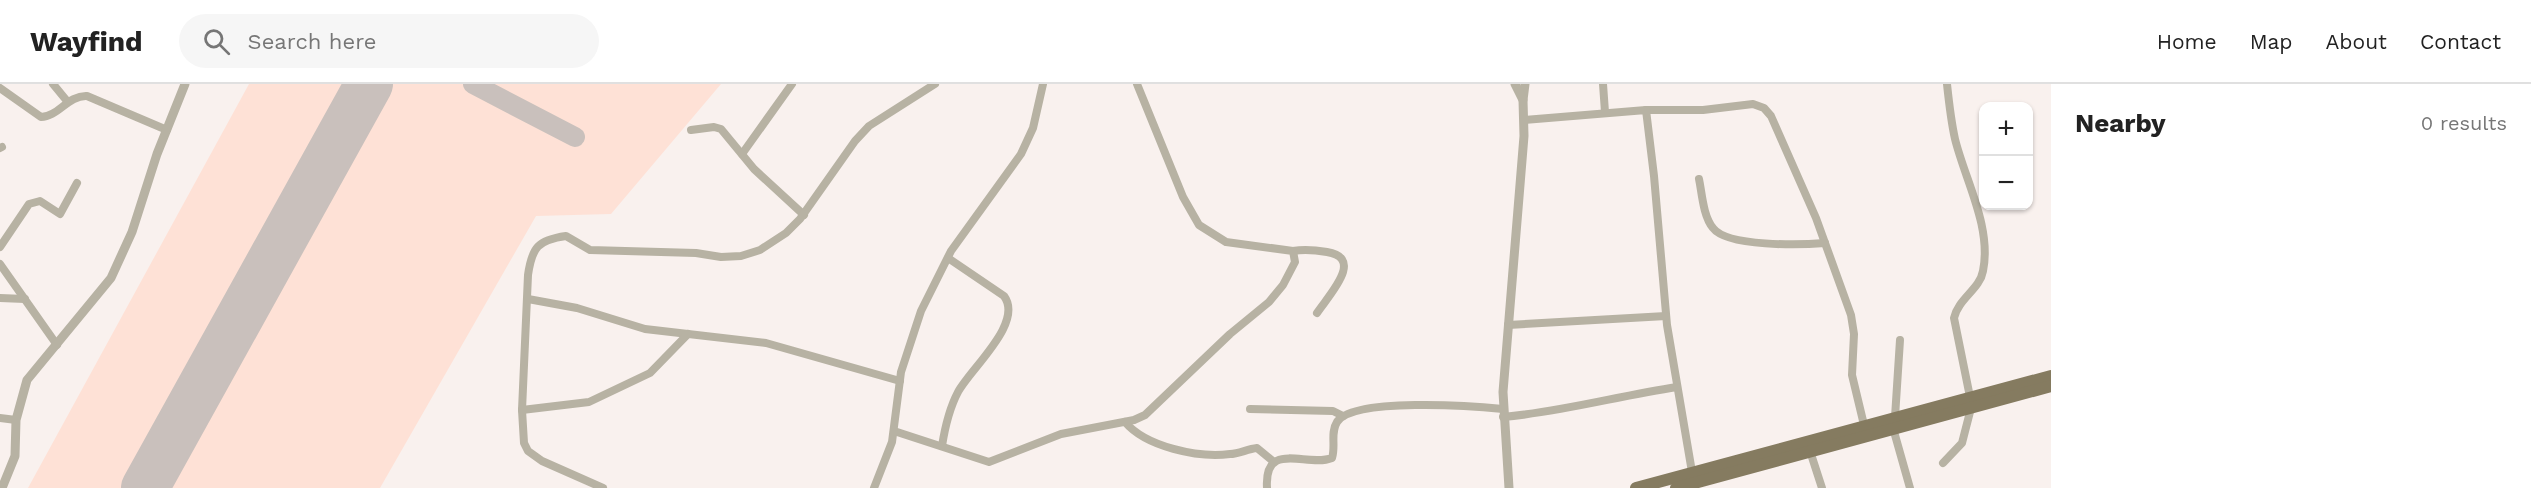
<!DOCTYPE html>
<meta charset="utf-8">
<style>
:root{--surface:#fff;--page:#f6f6f6;--text:#222;--muted:#767676;--line:#e0e0e0}
body{margin:0;font-family:"Work Sans",sans-serif;background:var(--page);color:var(--text)}
.controls{position:absolute;right:18px;top:18px;display:grid;overflow:hidden;border-radius:12px;box-shadow:0 2px 4px #0004}
.controls button{width:54px;height:54px;display:grid;place-items:center;padding:0;border:0;border-bottom:2px solid var(--line);background:var(--surface);color:var(--text);font:30px sans-serif}
.list{margin:0;padding:0;list-style:none}
h2{display:flex;justify-content:space-between;align-items:center;height:78px;margin:0;padding:0 24px;font-size:26px}
h2 small{font-size:20px;font-weight:400;color:var(--muted)}
.icon{flex:none;width:33px;height:33px;fill:none;stroke:currentColor;stroke-width:2;stroke-linecap:round;stroke-linejoin:round}
.map{position:relative;flex:none;width:2051px;height:404px;overflow:hidden}
header{display:flex;align-items:center;gap:36px;box-sizing:border-box;height:84px;padding:0 30px;background:var(--surface);border-bottom:2px solid var(--line)}
header strong{font-size:28px}
nav{display:flex;gap:33px;margin-inline-start:auto;font-size:21px}
.search{width:420px;height:54px;background:var(--page);display:flex;align-items:center;gap:15px;box-sizing:border-box;padding:0 21px;border-radius:33px;color:var(--muted);font-size:22px}
main{display:flex}
aside{flex:1;background:var(--surface)}
.map>svg:first-child{display:block}
.built{fill:#fee1d6}
.lines{fill:none;stroke-linecap:round;stroke-linejoin:round}
.taxiway{stroke:#c9c0bc;stroke-width:20}
.runway{stroke:#c9c0bc;stroke-width:48}
.minor{stroke:#b7b2a3;stroke-width:8}
.tertiary{stroke:#b7b2a3;stroke-width:9}
.primary{stroke:#857b60;stroke-width:12}
</style>
<header>
<strong>Wayfind</strong>
<div class="search"><svg class="icon" aria-label="search" viewBox="0 0 24 24"><circle cx="10" cy="10" r="6"/><path d="M15 15l6 6"/></svg>Search here</div>
<nav><a>Home</a><a>Map</a><a>About</a><a>Contact</a></nav>
</header>
<main>
<div class="map">
<svg width="2051" height="404" viewBox="0 0 2051 404">
<rect width="100%" height="100%" fill="#f9f1ee"/>
<!-- built -->
<polygon class="built" points="249,0 721,0 611,130 536,132 380,404 28,404"/>
<g class="lines">
<!-- taxiway -->
<polyline class="taxiway" points="473,0 575,53"/>
<!-- runway -->
<polyline class="runway" points="145,404 369,0"/>
<!-- minor -->
<g class="minor">
<polyline points="53,0 67,17"/>
<polyline points="1603,0 1605,28"/>
<path d="M1947,0C1949,19 1951,37 1955,55C1965,96 1992,143 1983,187C1980,205 1958,215 1954,234L1970,313"/>
<path d="M0,4L41,33C58,33 68,11 87,12L167,46"/>
<polyline points="1646,26 1703,26 1753,20 1764,24 1771,32 1816,134 1851,231 1854,250 1852,291 1864,341"/>
<polyline points="1524,36 1646,26 1654,92 1667,241 1692,388"/>
<polyline points="691,46 714,43 721,45 754,85 804,131"/>
<polyline points="0,64 2,63"/>
<polyline points="742,70 792,0"/>
<path d="M1699,95C1702,109 1703,132 1713,144C1727,163 1801,161 1825,159"/>
<polyline points="0,163 29,120 40,117 60,130 77,99"/>
<path d="M1293,167C1305,165 1315,166 1327,168C1365,174 1329,211 1317,229"/>
<polyline points="0,180 57,261"/>
<polyline points="0,214 25,215"/>
<polyline points="528,215 577,224 645,245 766,259 900,297"/>
<polyline points="1508,241 1666,232"/>
<polyline points="1250,325 1333,327 1343,332"/>
<polyline points="522,326 589,318 650,289 688,250"/>
<path d="M1503,333C1561,328 1618,312 1677,303"/>
<polyline points="1895,333 1900,256"/>
<polyline points="0,334 16,336"/>
<path d="M1125,338C1146,363 1198,374 1230,370C1239,370 1247,365 1257,364L1274,378"/>
<polyline points="1893,344 1910,404"/>
<polyline points="894,347 989,378 1061,350 1134,336 1145,331 1230,250 1269,218 1283,201 1295,178 1293,167 1226,158 1199,141 1183,113 1137,0"/>
<path d="M942,362C945,343 949,325 958,308C971,284 1024,239 1004,212L948,174"/>
<polyline points="1810,367 1822,404"/>
<polyline points="1943,379 1962,359 1971,324"/>
<path d="M603,404L542,377L528,367L524,359L522,326L528,191C532,163 538,156 566,152L590,166L696,169L721,173L741,172L760,166L786,149L800,135L855,57L869,42L935,0"/>
<polyline points="874,404 892,358 901,288 921,227 951,167 1021,70 1033,44 1043,0"/>
<path d="M1267,404C1264,355 1307,384 1332,374C1336,362 1330,349 1337,338C1353,313 1474,322 1503,325"/>
</g>
<!-- tertiary -->
<g class="tertiary">
<polyline points="1523,16 1525,0"/>
<polyline points="2,404 15,372 16,336 27,296 111,194 132,148 157,70 185,0"/>
<polyline points="1509,404 1503,308 1524,52 1523,16 1515,0"/>
</g>
<!-- primary -->
<g class="primary">
<polyline points="1636,404 2051,292"/>
<polyline points="1676,404 2051,302"/>
</g>
</g>
</svg>
<div class="controls">
<button>+</button>
<button>−</button>
</div>
</div>
<aside>
<h2>Nearby<small>0 results</small></h2>
<ul class="list">
</ul>
</aside>
</main>
